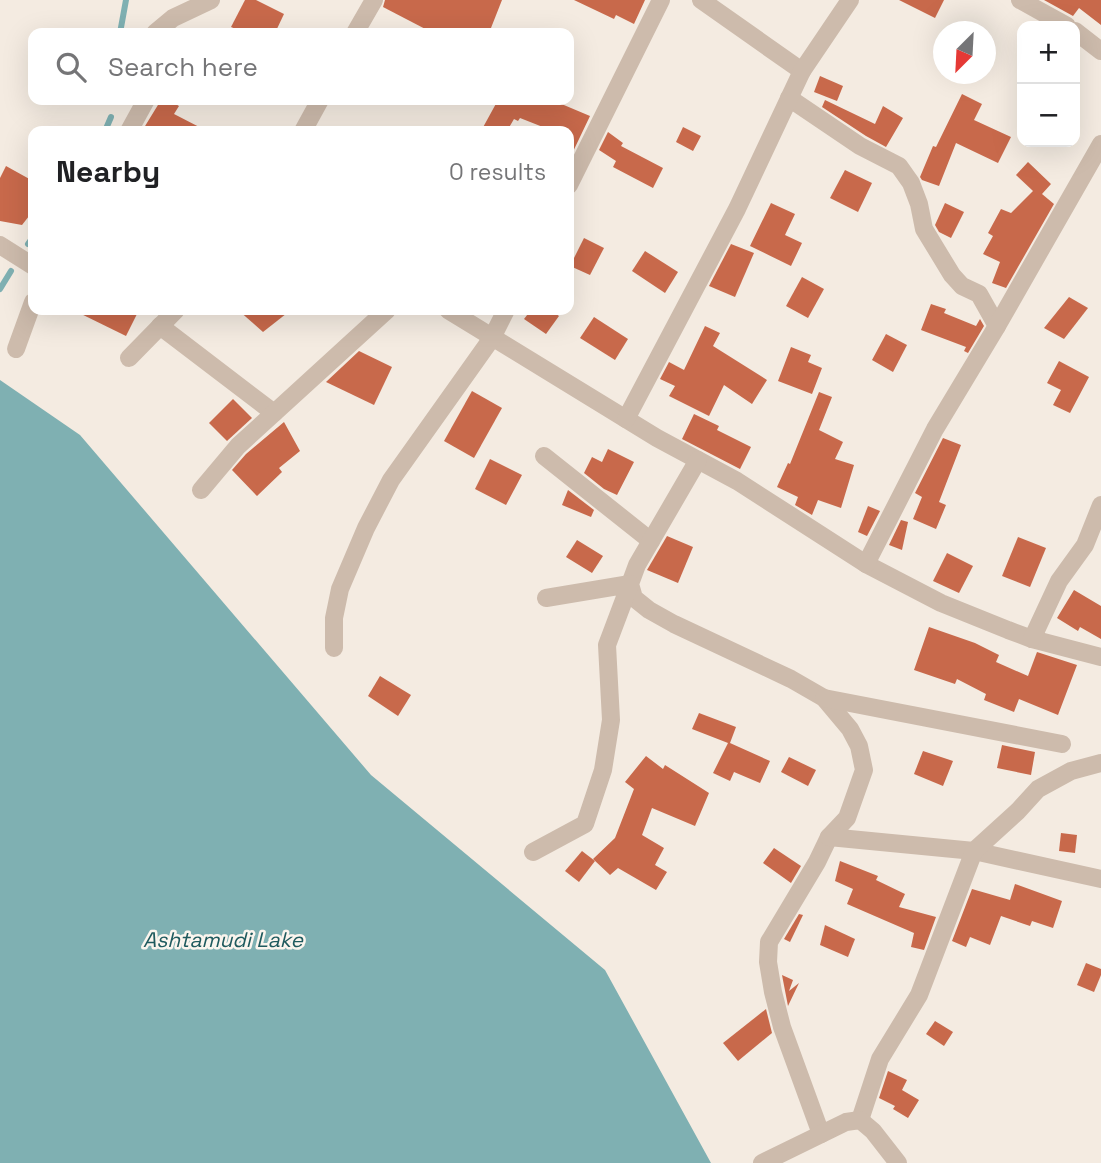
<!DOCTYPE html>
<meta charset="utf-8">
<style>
:root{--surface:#fff;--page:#f6f6f6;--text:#202124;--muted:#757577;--line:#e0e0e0}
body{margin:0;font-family:"Space Grotesk",sans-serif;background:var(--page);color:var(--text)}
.controls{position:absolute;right:21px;top:21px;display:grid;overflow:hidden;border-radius:14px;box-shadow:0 7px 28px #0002}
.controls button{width:63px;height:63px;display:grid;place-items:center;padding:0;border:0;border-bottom:2px solid var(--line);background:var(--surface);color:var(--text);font:35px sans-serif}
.compass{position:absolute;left:933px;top:21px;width:63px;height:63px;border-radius:50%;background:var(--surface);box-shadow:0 7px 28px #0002;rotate:204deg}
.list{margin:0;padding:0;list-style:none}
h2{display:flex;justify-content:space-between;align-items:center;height:91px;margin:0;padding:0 28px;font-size:30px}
h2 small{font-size:23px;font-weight:400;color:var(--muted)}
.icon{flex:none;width:38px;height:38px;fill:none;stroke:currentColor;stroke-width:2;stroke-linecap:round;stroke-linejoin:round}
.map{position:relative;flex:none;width:1101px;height:1163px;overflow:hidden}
.search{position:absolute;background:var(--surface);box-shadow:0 7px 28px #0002;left:28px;top:28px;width:546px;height:77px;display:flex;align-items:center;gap:18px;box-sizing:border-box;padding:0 24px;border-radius:14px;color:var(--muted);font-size:26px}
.panel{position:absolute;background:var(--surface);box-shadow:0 7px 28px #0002;left:28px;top:126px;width:546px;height:189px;border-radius:14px}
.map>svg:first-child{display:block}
.water{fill:#7fb0b2}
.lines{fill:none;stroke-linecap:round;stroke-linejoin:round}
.stream{stroke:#7fb0b2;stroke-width:6}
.building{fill:#c8694b}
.minor{stroke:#cdbbac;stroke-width:18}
.labels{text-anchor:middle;stroke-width:5;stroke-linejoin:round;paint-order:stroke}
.water-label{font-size:21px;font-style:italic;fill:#1f5a5e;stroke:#fbf5ee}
</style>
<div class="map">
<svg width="1101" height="1163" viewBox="0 0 1101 1163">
<rect width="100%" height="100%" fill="#f4ebe1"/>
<!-- water -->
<polygon class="water" points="0,380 80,435 371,775 605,970 711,1163 0,1163"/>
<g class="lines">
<!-- stream -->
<g class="stream">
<polyline points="120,33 126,0"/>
<polyline points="105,131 111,117"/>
<polyline points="28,244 33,237"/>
<polyline points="0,289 11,271"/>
</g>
</g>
<!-- building -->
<g class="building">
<polygon points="245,0 256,0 284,14 275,33 245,33 231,27"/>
<polygon points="385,0 502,0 489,33 433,33 383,7"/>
<polygon points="574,0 645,0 634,24 616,15 614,19"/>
<polygon points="899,0 944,0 935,18"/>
<polygon points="1044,0 1101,0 1101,25 1079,8 1073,16"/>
<polygon points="820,76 843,86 837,101 814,92"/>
<polygon points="962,94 982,104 974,120 1011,137 998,163 956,143 939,186 922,180 920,177 933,146 936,147"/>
<polygon points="161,100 169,100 179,106 174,114 207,131 142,131"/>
<polygon points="498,100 552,100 590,116 569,160 569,131 553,131 520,118 518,121 514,119 507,131 481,131"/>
<polygon points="825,100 875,124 883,106 903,118 886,147 866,136 822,107"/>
<polygon points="683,127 701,136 693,151 676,142"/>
<polygon points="608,132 623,143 621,146 663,168 653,188 613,167 616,161 599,150"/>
<polygon points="1028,162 1051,184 1042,194 1054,204 1006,288 992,283 1000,262 983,254 993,236 988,233 1001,209 1011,213 1033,191 1016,175"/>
<polygon points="6,166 33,181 33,211 22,225 0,221 0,178"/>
<polygon points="845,170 872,183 858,212 830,198"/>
<polygon points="771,203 795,214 785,235 802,243 791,266 750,246"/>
<polygon points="945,203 964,212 951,238 939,232 935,225"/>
<polygon points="584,238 604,248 590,275 570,266"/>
<polygon points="731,244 754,253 735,297 709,286"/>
<polygon points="645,251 678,272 665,293 632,271"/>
<polygon points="802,277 824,289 808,318 786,306"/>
<polygon points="1069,297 1088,308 1064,339 1044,328"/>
<polygon points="931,304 946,309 944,313 976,326 980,319 984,326 968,353 964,351 966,347 921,330"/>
<polygon points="73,310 139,310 126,336"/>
<polygon points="238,310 291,310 263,332"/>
<polygon points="531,310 551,310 559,316 546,334 524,319"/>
<polygon points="594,317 628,339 615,360 580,338"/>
<polygon points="705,326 720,333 713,346 767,380 752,404 724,385 709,416 669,396 675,386 660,379 669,362 684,370"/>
<polygon points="886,334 907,345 893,372 872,360"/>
<polygon points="791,347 811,355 808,362 822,368 812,394 778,381"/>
<polygon points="359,351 392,367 374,405 326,382"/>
<polygon points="1059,361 1089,377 1070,413 1053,405 1061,390 1047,383"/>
<polygon points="472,391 502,408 474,458 444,441"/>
<polygon points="819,392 832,397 819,430 843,442 835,459 854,465 841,508 818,500 812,515 795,505 798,497 777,487 788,463 790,464"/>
<polygon points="233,399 252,418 227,441 209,423"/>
<polygon points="694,414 719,426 717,430 751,447 740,469 682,439"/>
<polygon points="284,422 300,451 279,468 282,472 257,496 232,470 246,454"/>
<polygon points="943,438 961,445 939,502 946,505 936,529 913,519 922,497 915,493"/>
<polygon points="608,449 634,462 617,495 604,489 584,473 592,457 602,462"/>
<polygon points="490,459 522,475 506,505 475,489"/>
<polygon points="568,490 594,510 591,517 562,505"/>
<polygon points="868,506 880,511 867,536 858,532"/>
<polygon points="901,520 908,522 902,550 889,545"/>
<polygon points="667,536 693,547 678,583 647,570"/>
<polygon points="1018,537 1046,548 1030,587 1002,576"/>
<polygon points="577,540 603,556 592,573 566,557"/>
<polygon points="947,553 973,566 959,593 933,581"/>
<polygon points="1074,590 1101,606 1101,639 1080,627 1078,631 1057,618"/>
<polygon points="929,627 975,643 999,655 996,662 1028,676 1037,652 1077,665 1058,715 1019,699 1014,712 984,700 986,694 957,679 955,684 914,670"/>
<polygon points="380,676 411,695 398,716 368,696"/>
<polygon points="699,713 736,727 730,743 770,761 760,783 734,772 730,781 713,773 728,743 692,729"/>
<polygon points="1002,745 1035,752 1031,775 997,768"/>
<polygon points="923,751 953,761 943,786 914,774"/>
<polygon points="646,756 663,769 665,765 709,793 695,826 652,808 642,835 664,848 655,865 667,872 656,890 618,868 610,875 593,859 615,838 634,789 625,782"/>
<polygon points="789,757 816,770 808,786 781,772"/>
<polygon points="1061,833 1077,835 1075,853 1059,851"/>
<polygon points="774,848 801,866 791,883 763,863"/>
<polygon points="582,851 595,861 579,882 565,871"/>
<polygon points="840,861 878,876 876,880 905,894 899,907 936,917 924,950 911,947 914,933 847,904 853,889 835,881"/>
<polygon points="1015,884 1062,901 1053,928 1032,921 1030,926 1001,916 990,945 970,937 966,947 952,941 972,889 1010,900"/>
<polygon points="799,914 803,915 790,942 784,939"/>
<polygon points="825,925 855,939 848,957 820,945"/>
<polygon points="1086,963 1101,969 1101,975 1094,992 1077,985"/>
<polygon points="782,975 793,980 789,991 799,983 788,1006"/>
<polygon points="766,1009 772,1033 738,1061 723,1043"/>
<polygon points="935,1021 953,1032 944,1046 926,1034"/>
<polygon points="888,1071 907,1080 902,1090 919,1100 908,1118 893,1109 895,1106 879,1098"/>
</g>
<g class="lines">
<!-- minor -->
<g class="minor">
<polyline points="701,0 802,71"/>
<polyline points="1020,0 1067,26"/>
<polyline points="1075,31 1101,51"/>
<polyline points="155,33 173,18 211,0"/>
<polyline points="355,33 374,0"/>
<polyline points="789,98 860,146 899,166 911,183 919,204 924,229 952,275 962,286 979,294 997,326"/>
<polyline points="129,131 146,100"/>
<polyline points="303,131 320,100"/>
<polyline points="569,185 661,0"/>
<polyline points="0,245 33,266"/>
<polyline points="448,310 657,438 737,481 866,564 941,603 1008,630 1032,639 1101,657"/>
<polyline points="160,326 274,413"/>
<polyline points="16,349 33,302"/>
<polyline points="129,358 176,310"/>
<polyline points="626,419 737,209 802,71 850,0"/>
<polyline points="544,456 651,541"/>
<polyline points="698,460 637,565 630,584 634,598 649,610 674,624 791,679 824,698 850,729 859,746 864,770 847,818 829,837 817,862 769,942 768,962 773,992 782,1027 821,1134"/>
<polyline points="201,490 238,446 387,310"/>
<polyline points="866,564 935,429 997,326 1101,144"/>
<polyline points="1032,639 1059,581 1085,545 1101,505"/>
<polyline points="334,648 334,618 340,589 366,528 391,480 492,338 506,310"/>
<polyline points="824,698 1062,744"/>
<polyline points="829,837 974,851 1101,879"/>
<polyline points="533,852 585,824 603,770 611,720 607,645 630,584 546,598"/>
<polyline points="860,1120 880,1059 919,995 974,851 1018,811 1038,789 1071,771 1101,763"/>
<polyline points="762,1163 846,1122 860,1120 873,1131 898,1163"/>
</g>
</g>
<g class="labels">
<!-- water labels -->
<g class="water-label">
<text x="223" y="947">Ashtamudi Lake</text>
</g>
</g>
</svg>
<div class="controls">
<button>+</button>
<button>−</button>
</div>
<svg class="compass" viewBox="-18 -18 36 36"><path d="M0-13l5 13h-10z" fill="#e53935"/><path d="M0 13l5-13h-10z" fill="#757577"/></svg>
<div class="search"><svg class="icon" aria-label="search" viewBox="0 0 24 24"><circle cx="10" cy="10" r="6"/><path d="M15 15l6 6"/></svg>Search here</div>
<section class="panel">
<h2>Nearby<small>0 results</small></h2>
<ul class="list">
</ul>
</section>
</div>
